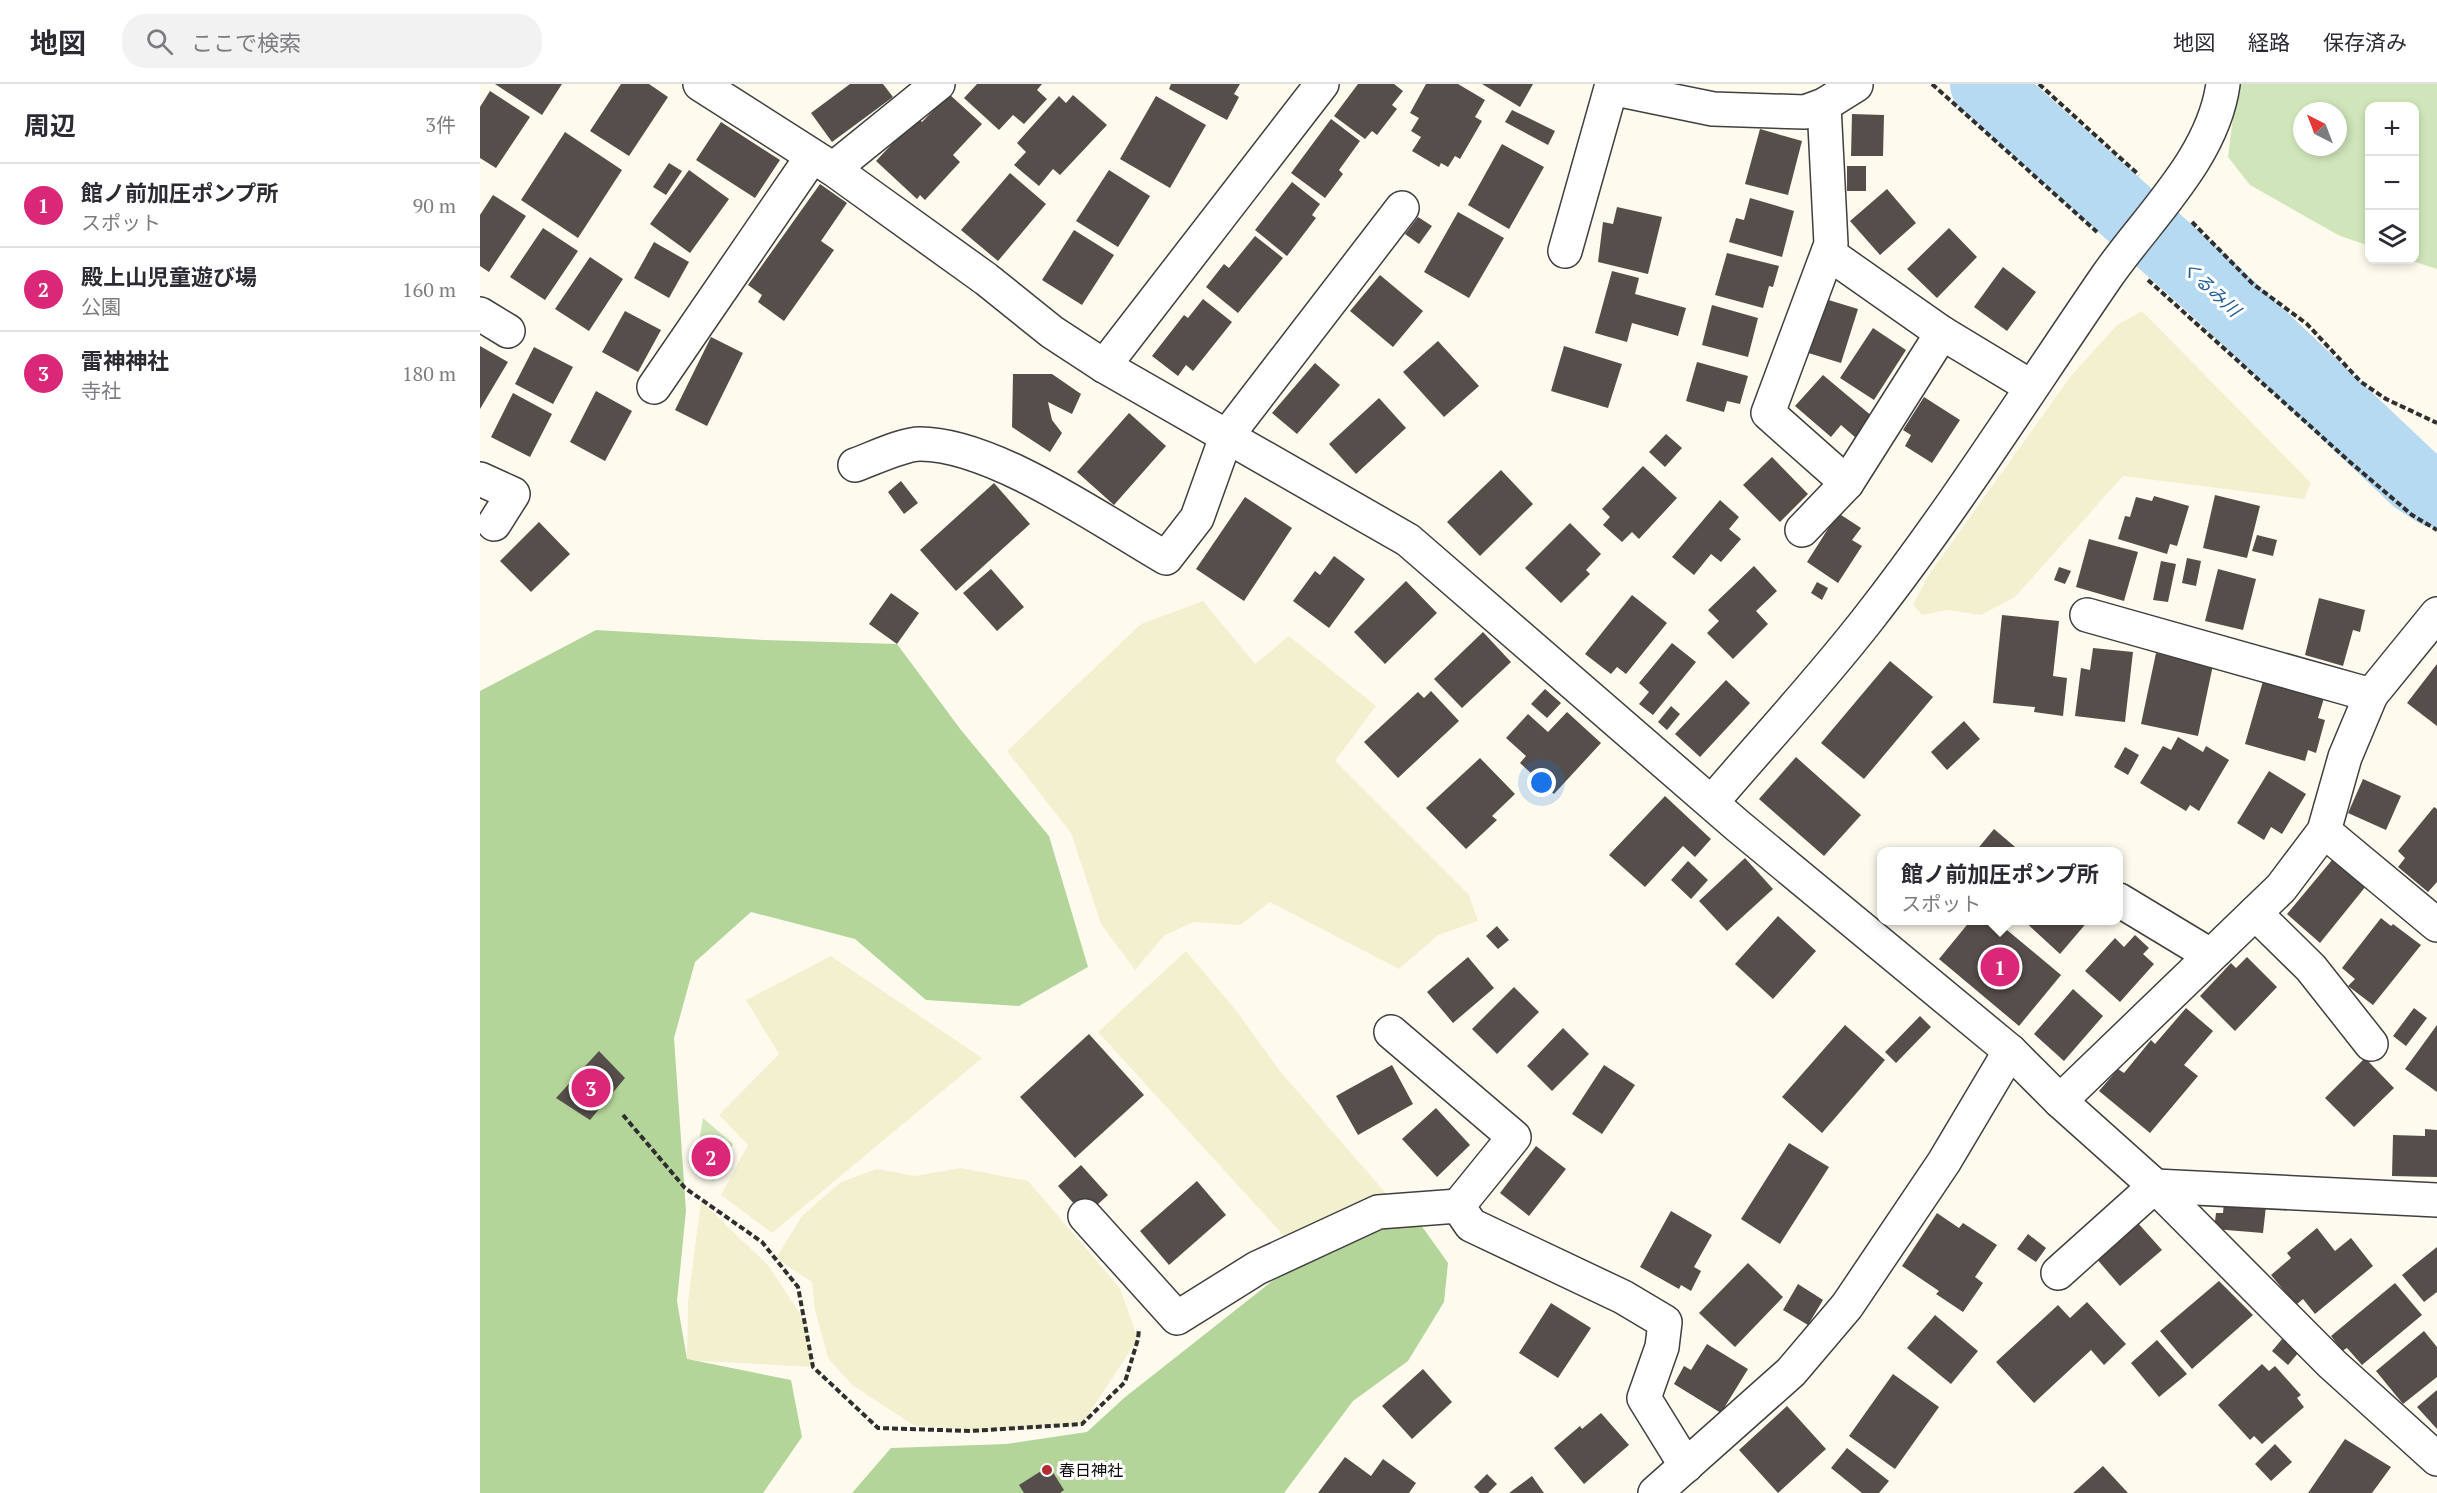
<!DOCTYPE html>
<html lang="ja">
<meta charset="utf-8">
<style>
:root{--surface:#fff;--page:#f2f2f3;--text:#2b2b33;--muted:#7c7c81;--line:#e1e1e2;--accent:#db2777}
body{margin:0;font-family:"PT Serif","Noto Sans JP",serif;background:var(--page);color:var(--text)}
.controls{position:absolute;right:18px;top:18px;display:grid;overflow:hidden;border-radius:12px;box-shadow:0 3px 9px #0003}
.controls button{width:54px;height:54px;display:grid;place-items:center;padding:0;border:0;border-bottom:2px solid var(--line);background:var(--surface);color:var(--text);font:30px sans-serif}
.compass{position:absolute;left:1813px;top:18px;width:54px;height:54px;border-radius:50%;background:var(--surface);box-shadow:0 3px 9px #0003;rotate:318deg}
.you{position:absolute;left:1062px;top:699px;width:21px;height:21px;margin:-15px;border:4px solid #fff;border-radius:50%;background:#1a73e8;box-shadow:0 0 0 9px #1a73e833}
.badge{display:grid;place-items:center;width:39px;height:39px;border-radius:50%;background:var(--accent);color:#fff;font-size:20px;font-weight:700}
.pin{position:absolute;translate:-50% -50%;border:3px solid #fff;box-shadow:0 2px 6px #0006}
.popup{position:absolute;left:1397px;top:763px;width:246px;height:78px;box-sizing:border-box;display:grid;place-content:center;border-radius:12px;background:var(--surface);filter:drop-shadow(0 2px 4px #0005);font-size:20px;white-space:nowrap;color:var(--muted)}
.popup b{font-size:22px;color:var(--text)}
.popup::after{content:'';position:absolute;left:50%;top:100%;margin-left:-12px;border:12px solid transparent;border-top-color:var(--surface)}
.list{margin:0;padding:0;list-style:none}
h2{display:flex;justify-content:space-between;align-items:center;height:78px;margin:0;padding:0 24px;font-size:26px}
h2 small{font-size:20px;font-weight:400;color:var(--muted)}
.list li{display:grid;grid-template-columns:39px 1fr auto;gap:18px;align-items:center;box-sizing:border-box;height:84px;padding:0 24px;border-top:2px solid var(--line)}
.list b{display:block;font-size:22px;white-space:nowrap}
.list p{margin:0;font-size:20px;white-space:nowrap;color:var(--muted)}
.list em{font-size:20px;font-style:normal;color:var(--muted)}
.icon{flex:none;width:33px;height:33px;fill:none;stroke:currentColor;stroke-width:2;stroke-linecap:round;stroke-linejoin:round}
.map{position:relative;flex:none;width:1957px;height:1409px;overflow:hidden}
header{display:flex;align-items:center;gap:36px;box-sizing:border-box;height:84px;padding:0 30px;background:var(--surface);border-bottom:2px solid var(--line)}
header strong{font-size:28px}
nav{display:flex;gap:33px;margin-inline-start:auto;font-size:21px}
.search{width:420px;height:54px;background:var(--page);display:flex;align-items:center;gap:15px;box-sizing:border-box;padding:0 21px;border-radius:24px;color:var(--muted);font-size:22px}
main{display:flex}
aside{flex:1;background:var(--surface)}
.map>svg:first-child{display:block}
.farmland{fill:#f2f0cf}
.green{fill:#d0e6ba;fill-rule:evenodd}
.forest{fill:#b4d59a}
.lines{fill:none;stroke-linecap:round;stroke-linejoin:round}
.river{stroke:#b6daf2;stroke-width:68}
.building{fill:#554e4a}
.minor-casing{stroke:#404040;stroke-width:36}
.path{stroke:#2f2f2f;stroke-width:4;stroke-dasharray:6 3;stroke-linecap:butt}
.minor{stroke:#fff;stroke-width:33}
.poi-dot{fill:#b32e32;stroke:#fff;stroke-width:2}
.labels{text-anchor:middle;stroke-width:6;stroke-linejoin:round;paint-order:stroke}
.poi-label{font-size:16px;fill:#0d0d0d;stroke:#fff;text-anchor:start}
.water-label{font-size:18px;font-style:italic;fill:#1f5f96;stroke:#fff}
</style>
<header>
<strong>地図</strong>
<div class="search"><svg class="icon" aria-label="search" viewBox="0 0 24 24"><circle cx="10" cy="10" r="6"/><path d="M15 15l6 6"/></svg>ここで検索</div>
<nav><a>地図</a><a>経路</a><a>保存済み</a></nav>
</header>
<main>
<aside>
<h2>周辺<small>3件</small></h2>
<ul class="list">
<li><span class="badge">1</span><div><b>館ノ前加圧ポンプ所</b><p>スポット</p></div><em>90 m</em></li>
<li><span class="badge">2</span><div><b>殿上山児童遊び場</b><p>公園</p></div><em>160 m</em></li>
<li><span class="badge">3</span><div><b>雷神神社</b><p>寺社</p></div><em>180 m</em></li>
</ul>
</aside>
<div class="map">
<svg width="1957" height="1409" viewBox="0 0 1957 1409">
<rect width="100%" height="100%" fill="#fefbee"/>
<!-- farmland -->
<g class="farmland">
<polygon points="1662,227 1831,399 1824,415 1643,392 1535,513 1501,531 1468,526 1442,531 1433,521 1448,492 1591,292 1637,241"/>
<polygon points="723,517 775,580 809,552 896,622 855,677 989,811 998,837 958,851 919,885 790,818 760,841 714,838 685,851 655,886 621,840 591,749 527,667 661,540"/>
<polygon points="706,867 758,929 799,986 917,1122 815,1164 618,948"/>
<polygon points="351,872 502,974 292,1149 241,1111 268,1061 239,1031 299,970 266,916"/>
<polygon points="481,1084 548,1097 640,1204 658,1255 602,1340 501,1348 433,1341 372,1301 348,1274 335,1226 332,1198 296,1174 322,1132 361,1098 397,1085 435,1092"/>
<polygon points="221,1117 288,1181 327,1240 333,1283 207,1276 208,1218"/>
</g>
<!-- green -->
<g class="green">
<path d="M1757,0H1957V185L1929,176H1934V22H1890L1889,162L1858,151L1770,101L1748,73ZM1822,27H1858V63H1822Z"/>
<polygon points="223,1034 253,1060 234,1097 214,1087"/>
</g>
<!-- forest -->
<g class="forest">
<polygon points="116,546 284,556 417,560 481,646 569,752 608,883 539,922 446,916 375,855 271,828 215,878 194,954 206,1127 197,1217 207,1275 311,1296 322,1353 283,1409 0,1409 0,607"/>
<polygon points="936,1134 968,1179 964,1218 928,1277 873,1317 804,1409 372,1409 411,1364 526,1360 607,1348 644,1314 847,1154"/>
</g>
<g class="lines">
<!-- river -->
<polyline class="river" points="1504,0 1735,207 1935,396 1957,410"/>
</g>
<!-- building -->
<g class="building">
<polygon points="15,0 82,0 62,31"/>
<polygon points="141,0 169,0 188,13 149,72 110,47"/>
<polygon points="370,0 403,0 413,13 352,58 331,29"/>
<polygon points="497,0 562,0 557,6 567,15 544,40 533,31 519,46 484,14"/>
<polygon points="691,0 760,0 754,10 759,13 747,36 689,5"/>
<polygon points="878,0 914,0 923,7 912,21 917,25 897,51 892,47 885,55 854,32"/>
<polygon points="946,0 978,0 1005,16 995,33 1002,37 980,75 975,72 968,83 961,79 959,83 932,67 941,53 931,47 939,34 930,29"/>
<polygon points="1002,0 1053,0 1040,23"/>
<polygon points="10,7 50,33 16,84 0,74 0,23"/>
<polygon points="469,10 502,40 473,71 480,78 445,116 440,111 437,115 396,77 437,33 442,38"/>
<polygon points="593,11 627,41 580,91 573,85 559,102 534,81 546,68 537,59 579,12 586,19"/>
<polygon points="676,12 726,41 690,104 640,75"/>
<polygon points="1032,26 1075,47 1068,61 1025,38"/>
<polygon points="1372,30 1404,31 1403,72 1371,72"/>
<polygon points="851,35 880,57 859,86 863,90 845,114 811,89"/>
<polygon points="241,38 300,76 275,114 216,76"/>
<polygon points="1280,45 1322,57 1308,111 1265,100"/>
<polygon points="85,48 142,86 98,154 41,116"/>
<polygon points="1022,60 1064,83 1029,145 988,121"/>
<polygon points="189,79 202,87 186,111 173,103"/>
<rect x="1367" y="82" width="19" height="25"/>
<polygon points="209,86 249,115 210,169 170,140"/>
<polygon points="629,86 670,112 638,163 596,137"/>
<polygon points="530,89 566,120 518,177 481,146"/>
<polygon points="812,98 840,120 832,131 836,134 807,172 775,146"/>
<polygon points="340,100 367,119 341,157 354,166 304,237 278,218 282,211 268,201"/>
<polygon points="1407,105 1436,139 1400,171 1370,137"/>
<polygon points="13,111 46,132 9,188 0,182 0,131"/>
<polygon points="1270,114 1314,127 1302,173 1249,158 1256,134 1264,136"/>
<polygon points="1137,123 1182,133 1168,190 1118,178 1123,138 1133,140"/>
<polygon points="978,128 1024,154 989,214 944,188"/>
<polygon points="938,133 952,142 939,160 925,150"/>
<polygon points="63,144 98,167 65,216 30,193"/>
<polygon points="1469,144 1497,173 1457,214 1427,185"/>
<polygon points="594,146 634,171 602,221 562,196"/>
<polygon points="775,152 803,174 758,229 726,203 744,180 749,184"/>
<polygon points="174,158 209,178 189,214 154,194"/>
<polygon points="1247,169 1299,182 1293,203 1289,202 1283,224 1235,211"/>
<polygon points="110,173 143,195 109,247 75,225"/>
<polygon points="1523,183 1556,208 1527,247 1494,223"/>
<polygon points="1132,187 1159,194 1155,210 1206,224 1198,252 1152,239 1147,258 1115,249"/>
<polygon points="900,191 943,227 913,263 870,227"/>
<polygon points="1342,214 1378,225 1361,279 1325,268"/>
<polygon points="723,215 752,238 713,287 706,281 698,292 672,272 704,231 708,234"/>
<polygon points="1232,221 1278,234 1268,273 1222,261"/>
<polygon points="145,227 181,246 158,288 122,268"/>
<polygon points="1393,244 1426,266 1394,316 1360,294"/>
<polygon points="231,253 263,269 227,342 195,326"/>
<polygon points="958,257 999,302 964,333 923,288"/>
<polygon points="0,262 28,278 0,325"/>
<polygon points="1084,262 1142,280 1128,324 1071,307"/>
<polygon points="54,263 93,283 73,320 35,300"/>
<polygon points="1217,278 1268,292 1260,320 1247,317 1244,328 1206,317"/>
<polygon points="835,279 860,301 817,350 792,329"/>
<polygon points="533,290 572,290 601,310 592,330 568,318 572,336 582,349 570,368 532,343"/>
<polygon points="1343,291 1393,333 1376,354 1361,341 1351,353 1315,322"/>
<polygon points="116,307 152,327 125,377 90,358"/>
<polygon points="33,309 72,330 50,373 11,353"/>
<polygon points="1444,313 1480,336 1452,379 1425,362 1431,351 1423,346"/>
<polygon points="899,314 926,344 876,390 849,360"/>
<polygon points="649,329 686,362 634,421 597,388"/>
<polygon points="1186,350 1202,364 1185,383 1169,368"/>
<polygon points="1292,373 1328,410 1300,438 1263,401"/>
<polygon points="1163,382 1197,414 1159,455 1152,448 1142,458 1123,441 1130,433 1122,425"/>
<polygon points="1021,386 1053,420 1000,472 967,438"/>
<polygon points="421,397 438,419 424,430 408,408"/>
<polygon points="514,399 550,440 476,507 440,466"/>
<polygon points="1735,411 1780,422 1767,474 1723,464"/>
<polygon points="1674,412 1709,422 1697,462 1690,460 1687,470 1638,455 1645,432 1650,433 1656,413 1672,417"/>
<polygon points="765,413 812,444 764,517 716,485"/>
<polygon points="1240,416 1259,433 1249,445 1261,455 1241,478 1231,470 1214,491 1192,473"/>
<polygon points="1358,429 1381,444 1372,456 1382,462 1358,499 1327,478"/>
<polygon points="59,438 90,470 51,508 20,477"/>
<polygon points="1090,439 1121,470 1106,486 1110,490 1081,519 1045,484"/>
<polygon points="1777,451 1797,456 1793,472 1772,467"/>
<polygon points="1609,455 1658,468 1644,517 1596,503"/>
<polygon points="854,472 885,495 849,544 813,517 835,487 840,491"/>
<polygon points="1707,474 1721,477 1716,502 1702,499"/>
<polygon points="1681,477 1696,480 1688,518 1673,516"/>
<polygon points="1274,482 1297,507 1276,527 1288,540 1253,575 1227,549 1239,537 1228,526"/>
<polygon points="1579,483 1591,487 1585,500 1574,496"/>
<polygon points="511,485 544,523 517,547 483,509"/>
<polygon points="1738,485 1776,495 1763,546 1725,537"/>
<polygon points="926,497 957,529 905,580 874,548"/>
<polygon points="1337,498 1348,504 1342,516 1331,509"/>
<polygon points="411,509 439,529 417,560 389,540"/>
<polygon points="1152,511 1187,539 1146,590 1137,583 1131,590 1105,570"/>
<polygon points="1839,514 1885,526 1880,548 1873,546 1863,582 1825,571"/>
<polygon points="1522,531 1579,537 1573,592 1587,594 1583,632 1554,628 1555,623 1513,619"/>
<polygon points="1003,548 1031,578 982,624 954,595"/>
<polygon points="1192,559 1216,578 1173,631 1159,620 1169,608 1159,599"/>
<polygon points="1613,564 1653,568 1645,638 1595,632 1601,584 1610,586"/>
<polygon points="1676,569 1733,581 1718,652 1661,640"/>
<polygon points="1410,577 1453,613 1384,695 1341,659"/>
<polygon points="1957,580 1957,642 1927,619"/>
<polygon points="1246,596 1270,619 1220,673 1195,650"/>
<polygon points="1783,597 1844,614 1838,634 1845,636 1836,669 1828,666 1825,677 1765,660"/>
<polygon points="1065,605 1081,619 1067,634 1051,620"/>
<polygon points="951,607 979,637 918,694 884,658 938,608 944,614"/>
<polygon points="1191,622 1200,630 1187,646 1178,638"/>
<polygon points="1087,628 1121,659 1074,710 1040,679 1046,672 1026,654 1048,630 1068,648"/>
<polygon points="1484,637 1500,655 1467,686 1451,668"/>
<polygon points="1698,653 1723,668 1726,662 1749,676 1719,727 1710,721 1706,727 1660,699 1683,662 1691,666"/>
<polygon points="1645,663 1659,671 1648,691 1634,683"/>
<polygon points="1316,673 1381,731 1344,772 1279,715"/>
<polygon points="1000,674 1035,710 1012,732 1017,736 986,765 946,724"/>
<polygon points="1789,687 1826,710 1802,750 1791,743 1784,756 1757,739"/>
<polygon points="1883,695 1921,712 1906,746 1868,729"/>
<polygon points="1185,712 1231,755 1215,773 1203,762 1165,803 1129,771"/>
<polygon points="1954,723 1957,725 1957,798 1948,808 1918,783 1925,774 1918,767"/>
<polygon points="1514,745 1541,768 1495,768"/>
<polygon points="1265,774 1293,805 1247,847 1219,817"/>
<polygon points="1852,776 1886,802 1840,859 1807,830"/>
<polygon points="1208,777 1228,796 1211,815 1191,796"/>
<polygon points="1298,832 1336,867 1293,915 1255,880"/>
<polygon points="1901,834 1911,842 1913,840 1941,861 1893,921 1868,902 1875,895 1862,884"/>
<polygon points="1491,836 1515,836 1581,891 1539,942 1459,875"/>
<polygon points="1543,836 1609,836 1580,870"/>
<polygon points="1017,842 1029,856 1018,865 1006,852"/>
<polygon points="1655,851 1669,864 1663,870 1674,880 1640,918 1605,887 1635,854 1644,863"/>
<polygon points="988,873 1014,904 973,939 947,908"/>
<polygon points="1767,873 1797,903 1755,947 1720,912 1751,879 1756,884"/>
<polygon points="1034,903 1059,928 1017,970 992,945"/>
<polygon points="1593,905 1623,932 1584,977 1554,950"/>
<polygon points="1706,924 1733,947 1704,981 1718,992 1670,1049 1619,1007 1638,985 1644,989 1671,956 1675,960"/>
<polygon points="1934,924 1947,934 1926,962 1913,952"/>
<polygon points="1440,932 1451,943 1416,979 1405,968"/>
<polygon points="1365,941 1405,976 1342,1049 1302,1013"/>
<polygon points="1957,941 1957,1008 1925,985"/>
<polygon points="1083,944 1109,970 1072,1007 1047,982"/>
<polygon points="609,950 664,1011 595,1074 540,1013"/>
<polygon points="119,967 145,994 110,1036 76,1014"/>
<polygon points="1885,974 1914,1004 1874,1043 1845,1014"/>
<polygon points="912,981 933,1020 878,1051 856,1012"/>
<polygon points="1124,981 1155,1001 1122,1050 1092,1030"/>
<polygon points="956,1024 990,1061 957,1093 922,1055"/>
<polygon points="1945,1045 1957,1046 1957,1093 1912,1092 1913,1051 1945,1052"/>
<polygon points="1309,1059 1349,1083 1300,1160 1261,1135"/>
<polygon points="1056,1062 1086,1085 1049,1132 1020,1109"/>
<polygon points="601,1081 628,1111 605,1132 578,1102"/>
<polygon points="717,1097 746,1131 689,1181 660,1147"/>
<polygon points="1744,1118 1786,1122 1783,1149 1734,1145 1736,1129 1743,1129"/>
<polygon points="1191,1127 1232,1151 1214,1183 1221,1187 1211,1207 1201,1201 1199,1205 1160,1183"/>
<polygon points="1457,1129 1479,1144 1483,1139 1517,1161 1495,1193 1503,1199 1483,1228 1456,1210 1459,1207 1422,1182"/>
<polygon points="1657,1138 1682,1166 1640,1202 1616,1174"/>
<polygon points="1837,1144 1855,1167 1871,1154 1893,1182 1835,1230 1823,1215 1816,1221 1791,1191 1811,1174 1807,1169"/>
<polygon points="1548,1150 1566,1164 1556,1178 1537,1165"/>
<polygon points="1957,1163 1957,1208 1944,1218 1922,1191"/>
<polygon points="1268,1179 1303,1213 1255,1263 1219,1229"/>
<polygon points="1739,1197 1773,1231 1712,1285 1680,1247"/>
<polygon points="1915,1199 1942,1231 1882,1281 1867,1264 1862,1267 1851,1252"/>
<polygon points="1318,1200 1343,1216 1328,1241 1303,1226"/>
<polygon points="1607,1218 1646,1260 1624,1281 1611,1266 1554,1319 1516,1278 1578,1221 1590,1234"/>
<polygon points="1071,1219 1111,1244 1078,1294 1039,1269"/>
<polygon points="1455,1231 1498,1267 1471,1300 1427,1264"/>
<polygon points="1944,1247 1957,1263 1957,1293 1923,1320 1896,1287"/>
<polygon points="1803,1254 1819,1268 1808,1281 1792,1267"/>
<polygon points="1677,1256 1707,1290 1679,1313 1651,1279"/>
<polygon points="1227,1260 1268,1285 1241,1329 1194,1300 1204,1282 1211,1286"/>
<polygon points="1782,1280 1789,1287 1795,1282 1821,1311 1817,1314 1824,1323 1782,1360 1774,1352 1770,1356 1738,1321"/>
<polygon points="943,1285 972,1318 932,1355 902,1322"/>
<polygon points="1413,1290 1459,1323 1415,1385 1369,1352"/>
<polygon points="1957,1306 1957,1345 1937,1323"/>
<polygon points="1307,1322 1346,1365 1298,1409 1259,1366"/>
<polygon points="1121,1329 1149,1361 1104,1400 1074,1364 1100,1342 1102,1345"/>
<polygon points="1865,1355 1911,1383 1892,1409 1828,1409"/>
<polygon points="1795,1360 1812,1378 1791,1397 1775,1380"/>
<polygon points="1367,1364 1409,1397 1399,1409 1382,1409 1351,1384"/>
<polygon points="865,1373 891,1392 903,1375 936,1399 929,1409 838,1409"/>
<polygon points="569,1382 584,1406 580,1409 544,1409 539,1401"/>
<polygon points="1623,1382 1648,1409 1593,1409"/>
<polygon points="1007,1390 1017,1400 1008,1409 1000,1409 994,1403"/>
<polygon points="1052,1392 1064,1409 1029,1409"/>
</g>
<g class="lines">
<defs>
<g id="minor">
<polyline points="220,0 353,85 506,195 572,248 624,282 928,456 1258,742 1530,967 1580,1017 1675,1102 1852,1280 1957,1375"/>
<polyline points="1344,21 1351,160 1288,329 1367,399"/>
<polyline points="353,85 458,0"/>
<polyline points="1085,167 1131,4 1233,25 1325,28 1344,21 1376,1"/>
<polyline points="1348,169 1462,249 1550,302"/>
<polyline points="0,230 28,247"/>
<polyline points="624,282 842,0"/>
<polyline points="174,303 331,74"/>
<path d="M375,381C392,375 423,360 440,360C513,360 622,437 686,474L717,434L746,353L922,124"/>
<polyline points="0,395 33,410 14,440"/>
<polyline points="1322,446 1367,399 1462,249"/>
<polyline points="1607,531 1891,611 1957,530"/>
<path d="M1232,718C1284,657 1339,598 1388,535C1474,425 1548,307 1627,192C1668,133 1733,74 1743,0"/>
<polyline points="1844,747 1957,841"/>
<polyline points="1639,816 1730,871"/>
<polyline points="1775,829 1831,884 1891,960"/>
<polyline points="911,948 1034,1053 978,1122 991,1141 1143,1213 1185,1238 1182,1263 1164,1314 1206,1382"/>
<polyline points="1580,1017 1801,804 1844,747 1865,673 1891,611"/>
<polyline points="605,1132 697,1234 777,1184 898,1128 978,1122"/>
<polyline points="1578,1189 1675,1102 1957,1116"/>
<polyline points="1175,1409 1311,1288 1367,1222 1464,1078 1530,967"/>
</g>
</defs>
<!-- minor casing -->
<use href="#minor" class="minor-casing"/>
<!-- path -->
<g class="path">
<polyline points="1452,0 1617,148"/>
<polyline points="1559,0 1659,91"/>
<polyline points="1712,138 1773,200 1827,240 1881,298 1906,315 1957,339"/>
<polyline points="1668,196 1870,378 1932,431 1957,446"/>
<polyline points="143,1031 205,1104 282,1158 318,1203 333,1283 398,1344 490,1347 602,1340 645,1298 658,1255 659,1245"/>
</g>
<!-- minor -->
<use href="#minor" class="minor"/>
</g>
<!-- markers -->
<circle class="poi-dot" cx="567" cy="1386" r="6"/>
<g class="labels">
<!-- poi labels -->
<g class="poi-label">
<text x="579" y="1392">春日神社</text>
</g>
<!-- water labels -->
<g class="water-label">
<text transform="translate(1731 205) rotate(43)" y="6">くるみ川</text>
</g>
</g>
</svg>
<div class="controls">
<button>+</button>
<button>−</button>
<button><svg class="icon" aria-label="layers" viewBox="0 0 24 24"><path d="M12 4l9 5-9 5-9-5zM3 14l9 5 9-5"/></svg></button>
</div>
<svg class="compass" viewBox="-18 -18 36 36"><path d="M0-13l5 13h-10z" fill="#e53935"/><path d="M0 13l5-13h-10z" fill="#7c7c81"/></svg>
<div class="you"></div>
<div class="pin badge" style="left:1520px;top:883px">1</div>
<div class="popup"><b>館ノ前加圧ポンプ所</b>スポット</div>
<div class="pin badge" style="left:231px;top:1073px">2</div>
<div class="pin badge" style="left:111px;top:1004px">3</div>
</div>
</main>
